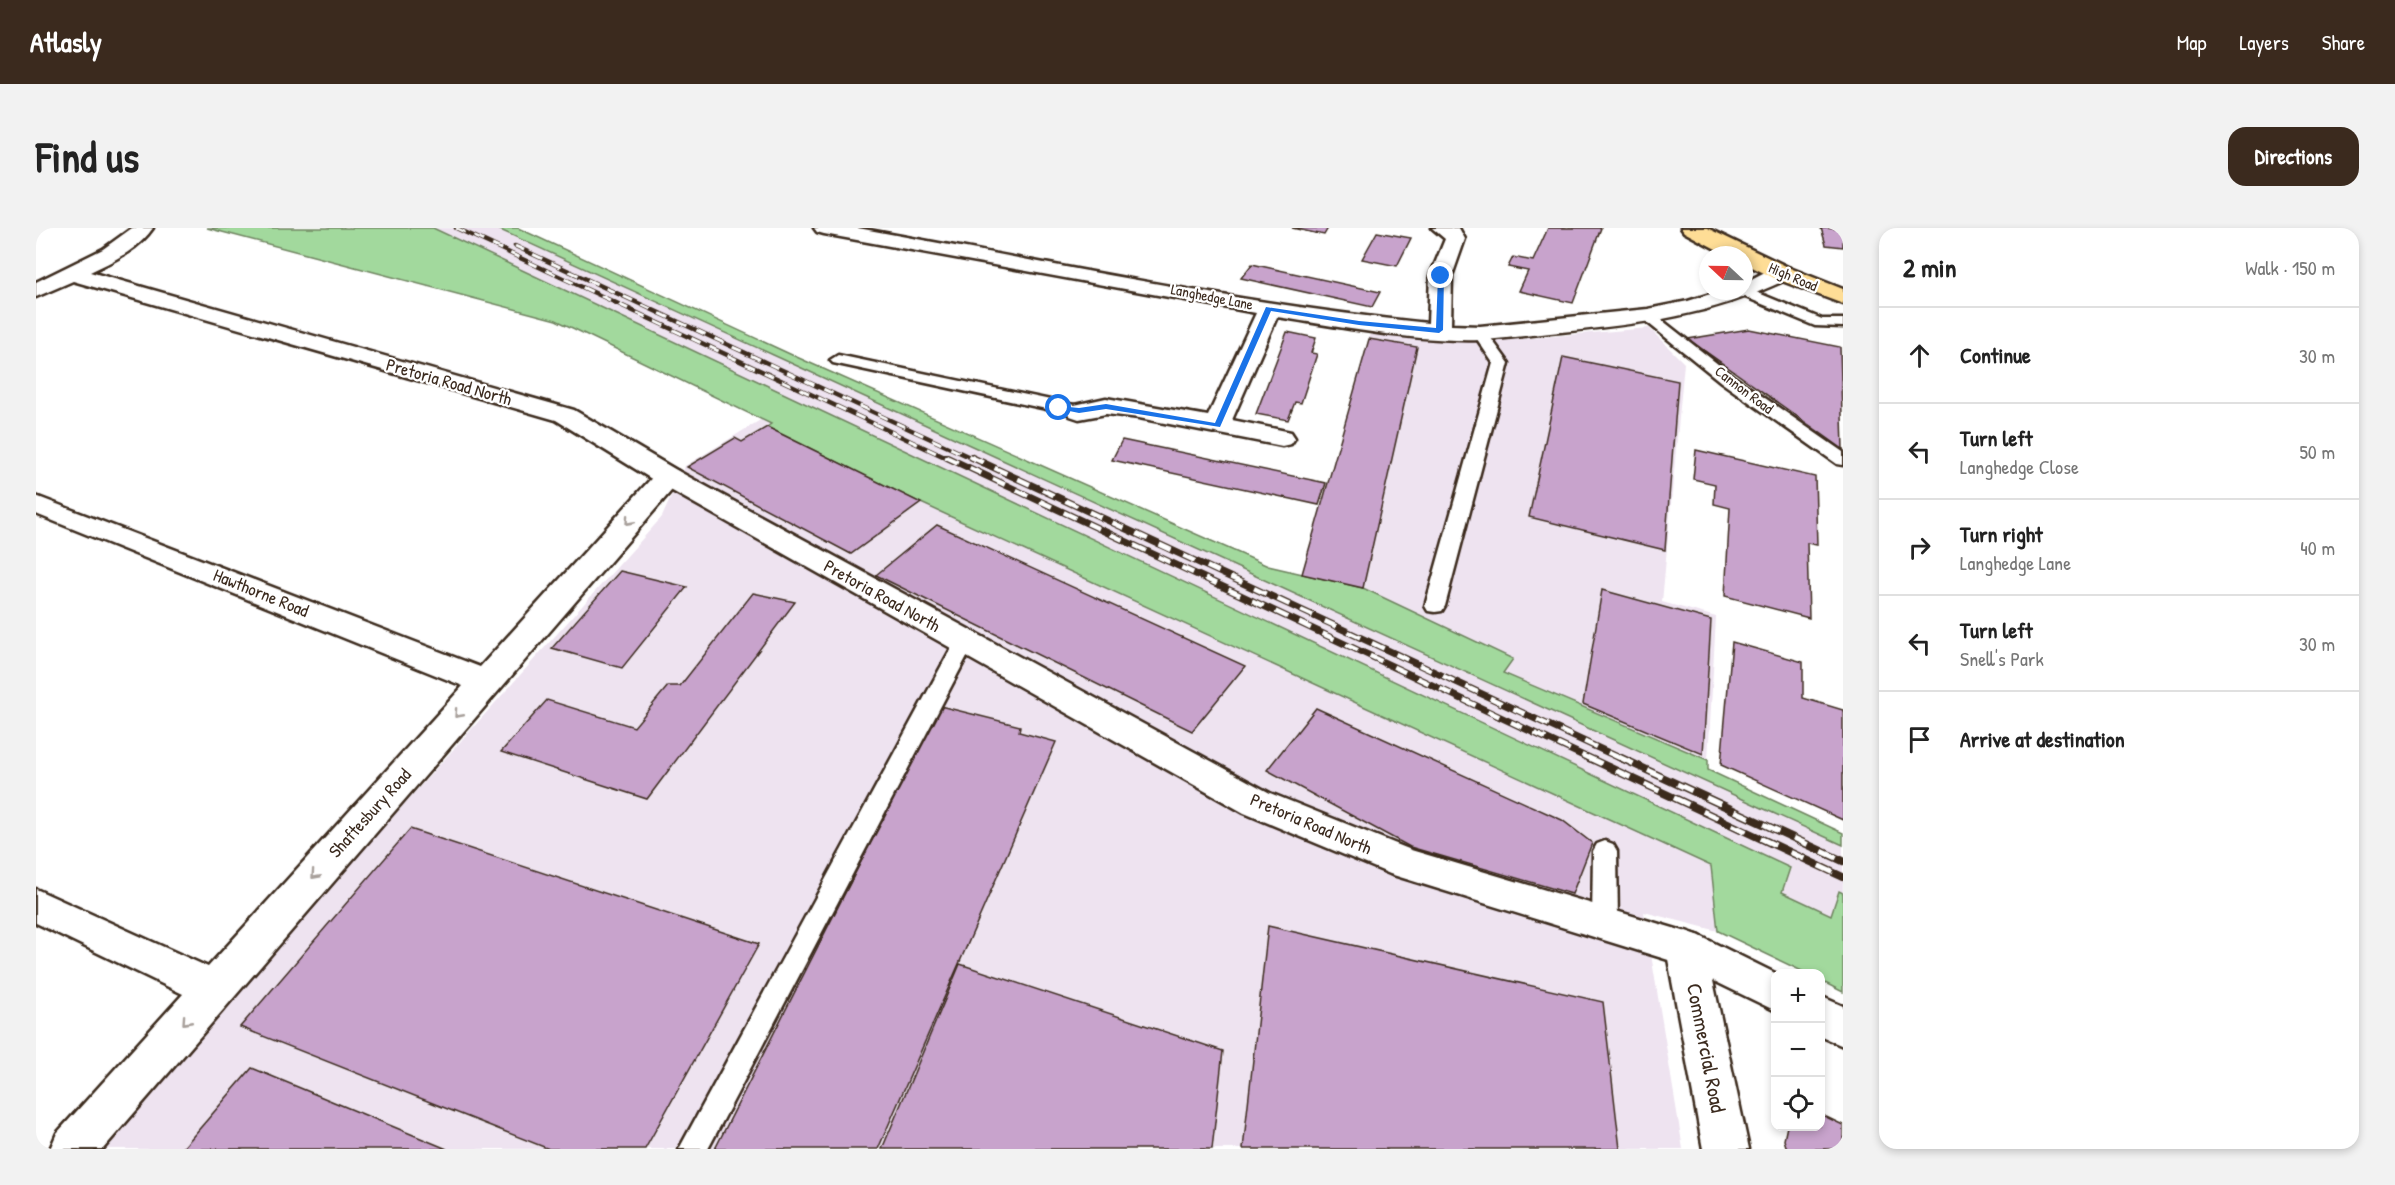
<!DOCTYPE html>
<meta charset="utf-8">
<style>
:root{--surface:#fff;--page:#f2f2f2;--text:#222;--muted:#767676;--line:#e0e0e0;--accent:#3b2a1e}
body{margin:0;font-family:"Patrick Hand",sans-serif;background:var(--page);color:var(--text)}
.controls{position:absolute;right:18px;bottom:18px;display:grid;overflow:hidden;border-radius:12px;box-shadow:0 3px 9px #0003}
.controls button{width:54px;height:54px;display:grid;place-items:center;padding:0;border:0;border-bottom:2px solid var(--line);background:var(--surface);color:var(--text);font:30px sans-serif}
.compass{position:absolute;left:1663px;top:18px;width:54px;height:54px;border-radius:50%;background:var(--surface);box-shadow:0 3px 9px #0003;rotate:292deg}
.stop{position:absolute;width:18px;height:18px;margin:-14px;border:4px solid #1a73e8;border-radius:50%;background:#fff}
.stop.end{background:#1a73e8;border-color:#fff;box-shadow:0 2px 6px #0008}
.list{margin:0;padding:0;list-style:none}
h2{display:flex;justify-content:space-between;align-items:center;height:78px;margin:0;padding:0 24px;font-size:26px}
h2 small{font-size:20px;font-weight:400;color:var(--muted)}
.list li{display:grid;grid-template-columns:39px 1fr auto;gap:18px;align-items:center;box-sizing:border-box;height:96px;padding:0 24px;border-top:2px solid var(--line)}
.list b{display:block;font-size:22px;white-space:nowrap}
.list p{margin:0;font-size:20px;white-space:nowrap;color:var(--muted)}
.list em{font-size:20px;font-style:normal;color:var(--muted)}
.icon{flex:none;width:33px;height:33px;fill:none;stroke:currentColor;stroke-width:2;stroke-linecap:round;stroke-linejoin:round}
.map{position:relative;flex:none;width:1807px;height:921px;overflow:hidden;border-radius:18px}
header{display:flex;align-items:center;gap:36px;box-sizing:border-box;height:84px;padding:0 30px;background:var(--accent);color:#fff}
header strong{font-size:28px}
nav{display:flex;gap:33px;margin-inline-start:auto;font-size:21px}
.intro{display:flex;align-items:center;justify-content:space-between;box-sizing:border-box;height:144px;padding:0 36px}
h1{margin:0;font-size:42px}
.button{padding:15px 27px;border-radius:18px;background:var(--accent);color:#fff;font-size:21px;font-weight:700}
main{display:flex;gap:36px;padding:0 36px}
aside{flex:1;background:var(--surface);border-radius:18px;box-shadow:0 3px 9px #0003}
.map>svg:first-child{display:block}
.built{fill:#eee3f0}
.green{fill:#a2d99d;stroke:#6e825e;stroke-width:1.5}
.building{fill:#c8a3cc;stroke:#3b2a1e;stroke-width:1.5}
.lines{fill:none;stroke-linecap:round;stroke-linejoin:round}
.service-casing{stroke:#3b2a1e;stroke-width:5}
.minor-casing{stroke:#3b2a1e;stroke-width:5}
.tertiary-casing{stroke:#3b2a1e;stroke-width:5}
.primary-casing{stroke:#3b2a1e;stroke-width:5}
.service{fill:#fff;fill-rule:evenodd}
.minor{fill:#fff;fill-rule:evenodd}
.tertiary{fill:#fff;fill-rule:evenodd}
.primary{fill:#fedd96;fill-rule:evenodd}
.rail-far2-casing{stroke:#3b2a1e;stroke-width:4.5}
.rail-far1-casing{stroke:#3b2a1e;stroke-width:7}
.rail-casing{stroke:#3b2a1e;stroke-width:8}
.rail-far2{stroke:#fff;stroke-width:3;stroke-dasharray:10;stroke-linecap:butt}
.rail-far1{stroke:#fff;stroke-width:4.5;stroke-dasharray:13;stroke-linecap:butt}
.rail{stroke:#fff;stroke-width:5;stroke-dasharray:16;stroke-linecap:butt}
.oneway{stroke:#a79f9a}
.route{fill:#1a73e8}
.labels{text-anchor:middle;stroke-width:4.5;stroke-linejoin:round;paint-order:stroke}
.far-street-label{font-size:15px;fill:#3b2a1e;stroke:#fff}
.street-label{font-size:18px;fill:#3b2a1e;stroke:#fff}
.near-street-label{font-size:21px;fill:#3b2a1e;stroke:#fff}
</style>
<header>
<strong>Atlasly</strong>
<nav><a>Map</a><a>Layers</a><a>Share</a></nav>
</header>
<div class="intro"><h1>Find us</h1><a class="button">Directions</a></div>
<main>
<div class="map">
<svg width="1807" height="921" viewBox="0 0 1807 921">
<rect width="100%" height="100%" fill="#fff"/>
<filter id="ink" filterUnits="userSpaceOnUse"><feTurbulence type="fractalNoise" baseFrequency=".0167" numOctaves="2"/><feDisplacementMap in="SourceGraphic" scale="12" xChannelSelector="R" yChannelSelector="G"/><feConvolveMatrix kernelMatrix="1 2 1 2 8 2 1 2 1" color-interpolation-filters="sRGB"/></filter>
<g filter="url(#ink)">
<!-- built -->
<g class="built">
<polygon points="397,0 460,0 1807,617 1807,665 1803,663 1795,687 1746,664 1754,640"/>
<polygon points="1613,100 1648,135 1626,374 1680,389 1672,532 1467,445 1476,431 1327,360 1266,346 1334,106 1388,110 1471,112"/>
<polygon points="726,191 736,196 731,199 885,275 1675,638 1682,703 1608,684 1647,921 69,921 335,613 626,289 649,238"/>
</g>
<!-- green -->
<g class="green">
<polygon points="171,0 397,0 1754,640 1746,664 1795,687 1803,663 1807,665 1807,764 1785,753 1784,746 1770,745 1682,703 1675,638 885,275 731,199 735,196 520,92"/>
<polygon points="460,0 482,0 756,127 1232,338 1327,360 1477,431 1467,445 1672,532 1672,542 1807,605 1807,617"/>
</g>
<!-- building -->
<g class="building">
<polygon points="1256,0 1292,0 1288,7"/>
<polygon points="1512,0 1565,0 1537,75 1483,63 1492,43 1472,39 1477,29 1497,33"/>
<polygon points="1785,0 1807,1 1807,19 1790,17"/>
<polygon points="1341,4 1375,10 1361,38 1326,31"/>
<polygon points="1216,36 1344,64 1336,79 1205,50"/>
<polygon points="1713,101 1804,119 1807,221 1652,111"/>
<polygon points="1251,104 1280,110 1275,125 1281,126 1265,175 1259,174 1252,192 1220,186"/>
<polygon points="1333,111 1381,119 1327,360 1266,346"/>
<polygon points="1527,129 1642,153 1629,322 1493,289"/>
<polygon points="731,199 885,275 815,326 651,239 699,210 706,214"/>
<polygon points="1086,212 1290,255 1283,277 1076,232"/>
<polygon points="1660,222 1779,249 1781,317 1771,315 1773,390 1689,368 1694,280 1678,276 1679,256 1657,251"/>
<polygon points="901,297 1209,438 1156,503 840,347"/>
<polygon points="584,343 651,359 586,440 516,420"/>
<polygon points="1566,362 1675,392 1667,526 1547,476"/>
<polygon points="717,365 759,374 611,571 465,524 511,472 598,499 632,458 644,458"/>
<polygon points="1696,414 1767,434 1767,470 1807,482 1807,592 1685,537"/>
<polygon points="904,478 984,498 983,504 1020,514 842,921 679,921"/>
<polygon points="1280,480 1526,592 1556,615 1536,666 1374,619 1231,542"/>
<polygon points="374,601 723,716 609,921 513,921 204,799"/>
<polygon points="1232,698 1567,774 1584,921 1207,921"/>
<polygon points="924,736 1187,823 1176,921 846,921"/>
<polygon points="216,840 411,921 146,921"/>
<polygon points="1784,886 1807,897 1807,921 1751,921 1748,912 1751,898 1784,898"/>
</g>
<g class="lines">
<defs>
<g id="service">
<polygon points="1708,59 1786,91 1807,91 1807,99 1779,98 1702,66 1700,63 1708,63"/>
<polygon points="1612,84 1617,85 1697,148 1807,224 1807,237 1801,236 1685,154 1607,91 1605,88"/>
<polygon points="1444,101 1449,102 1473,135 1409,378 1406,383 1399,384 1392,383 1389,378 1457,135 1437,105"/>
<polygon points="802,127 1043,178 1051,183 1043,188 797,135 794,132"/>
<polygon points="929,406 936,408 939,413 672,921 643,921 919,413 922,408"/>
<polygon points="1569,613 1577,616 1581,623 1582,696 1578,703 1569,707 1560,703 1556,696 1557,623 1561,616"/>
</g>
<g id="minor">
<path d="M778,0H822C1010,34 1202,76 1392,95L1394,48L1409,11L1396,0H1423L1429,11L1416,48L1415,97L1444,98L1612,81L1652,73L1684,63H1708V55C1722,48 1738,36 1754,40L1757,45L1754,50C1674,88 1611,95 1525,104C1499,106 1471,111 1444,112C1379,114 1305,99 1241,89L1196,192L1255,204L1259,210L1255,216L1246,218L1103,190L1070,186L1043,191L1034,188L1030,183L1034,178L1070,170L1172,188L1220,85L788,6L781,4Z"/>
<polygon points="632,241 642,243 646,249 642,255 67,921 14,921 21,905 147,766 0,695 0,661 172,739 427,458 0,286 0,268 444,439 622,243"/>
<polygon points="1650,703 1664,708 1670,720 1713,921 1667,921 1630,720 1636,708"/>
</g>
<g id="tertiary">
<path d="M96,0H117C102,22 77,33 54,44L538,182L642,243L1234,565L1375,622L1664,708L1741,746L1740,783L1639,734L1354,646L1208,585L622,255L520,192L37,53L0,69V54L67,21Z"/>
<polygon points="1784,768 1807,778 1807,818 1784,808"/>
</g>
<polygon id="primary" points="1645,0 1671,0 1754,40 1807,61 1807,76 1738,50 1708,35 1708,27 1691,27 1648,4"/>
</defs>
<!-- service casing -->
<use href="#service" class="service-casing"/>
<!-- minor casing -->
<use href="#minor" class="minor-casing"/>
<!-- tertiary casing -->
<use href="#tertiary" class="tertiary-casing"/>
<!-- primary casing -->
<use href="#primary" class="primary-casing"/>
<!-- service -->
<use href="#service" class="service"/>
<!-- minor -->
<use href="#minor" class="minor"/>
<!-- tertiary -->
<use href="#tertiary" class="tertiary"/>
<!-- primary -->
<use href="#primary" class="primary"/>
<defs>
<g id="rail-far2">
<polyline points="420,0 913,231"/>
<polyline points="479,18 938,231"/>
</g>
<g id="rail-far1">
<polyline points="910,229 1554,531"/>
<polyline points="935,229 1586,531"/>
</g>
<g id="rail">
<polyline points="1551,529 1807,649"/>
<polyline points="1583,529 1807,633"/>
</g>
</defs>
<!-- rail-far2 casing -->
<use href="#rail-far2" class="rail-far2-casing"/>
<!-- rail-far1 casing -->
<use href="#rail-far1" class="rail-far1-casing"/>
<!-- rail casing -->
<use href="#rail" class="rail-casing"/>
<!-- rail-far2 -->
<use href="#rail-far2" class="rail-far2"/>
<!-- rail-far1 -->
<use href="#rail-far1" class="rail-far1"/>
<!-- rail -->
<use href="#rail" class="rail"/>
</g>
<!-- one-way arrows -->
<defs><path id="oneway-chevron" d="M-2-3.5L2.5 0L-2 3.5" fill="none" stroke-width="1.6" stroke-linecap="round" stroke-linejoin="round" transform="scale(1.5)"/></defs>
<g class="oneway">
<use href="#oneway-chevron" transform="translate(593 293) rotate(132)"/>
<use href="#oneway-chevron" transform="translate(422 486) rotate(132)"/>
<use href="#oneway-chevron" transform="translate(279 647) rotate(132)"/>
<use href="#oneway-chevron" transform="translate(150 793) rotate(132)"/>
</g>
</g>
<!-- route -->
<polygon class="route" points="1405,46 1408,48 1407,102 1403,105 1323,97 1235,83 1184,199 1070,181 1043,185 1019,180 1023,178 1043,180 1070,176 1179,195 1230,79 1323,93 1400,100 1402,48"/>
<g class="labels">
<!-- far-street labels -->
<g class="far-street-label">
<text transform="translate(1757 49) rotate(23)" y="5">High Road</text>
<text transform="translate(1176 69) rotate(11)" y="5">Langhedge Lane</text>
<text transform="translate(1708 162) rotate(37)" y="5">Cannon Road</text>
</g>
<!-- street labels -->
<g class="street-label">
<text transform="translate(413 154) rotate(16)" y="6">Pretoria Road North</text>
<text transform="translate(225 365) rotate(22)" y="6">Hawthorne Road</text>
<text transform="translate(846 368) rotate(29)" y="6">Pretoria Road North</text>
<text transform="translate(334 585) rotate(-48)" y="6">Shaftesbury Road</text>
<text transform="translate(1275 596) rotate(23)" y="6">Pretoria Road North</text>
</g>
<!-- near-street labels -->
<g class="near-street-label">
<text transform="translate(1670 820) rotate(79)" y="7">Commercial Road</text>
</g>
</g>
</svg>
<div class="controls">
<button>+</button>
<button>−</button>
<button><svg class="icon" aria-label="locate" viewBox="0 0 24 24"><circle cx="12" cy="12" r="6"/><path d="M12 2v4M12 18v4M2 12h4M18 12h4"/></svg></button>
</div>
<svg class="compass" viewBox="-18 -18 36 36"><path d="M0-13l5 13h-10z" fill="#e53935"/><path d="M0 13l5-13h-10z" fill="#767676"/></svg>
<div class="stop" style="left:1023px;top:180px"></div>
<div class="stop end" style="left:1405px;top:48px"></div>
</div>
<aside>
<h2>2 min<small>Walk · 150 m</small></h2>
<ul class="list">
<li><svg class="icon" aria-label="ahead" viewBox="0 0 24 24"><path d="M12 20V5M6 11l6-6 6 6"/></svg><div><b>Continue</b></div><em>30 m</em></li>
<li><svg class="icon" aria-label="left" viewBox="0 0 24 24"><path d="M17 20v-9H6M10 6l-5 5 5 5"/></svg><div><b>Turn left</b><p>Langhedge Close</p></div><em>50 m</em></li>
<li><svg class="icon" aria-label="right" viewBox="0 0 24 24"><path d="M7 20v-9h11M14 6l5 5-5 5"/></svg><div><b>Turn right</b><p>Langhedge Lane</p></div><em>40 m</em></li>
<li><svg class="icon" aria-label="left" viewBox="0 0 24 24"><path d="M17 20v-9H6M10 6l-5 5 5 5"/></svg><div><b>Turn left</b><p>Snell's Park</p></div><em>30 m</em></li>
<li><svg class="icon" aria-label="arrive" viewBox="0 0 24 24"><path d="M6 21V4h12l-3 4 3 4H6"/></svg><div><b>Arrive at destination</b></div></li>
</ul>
</aside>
</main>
